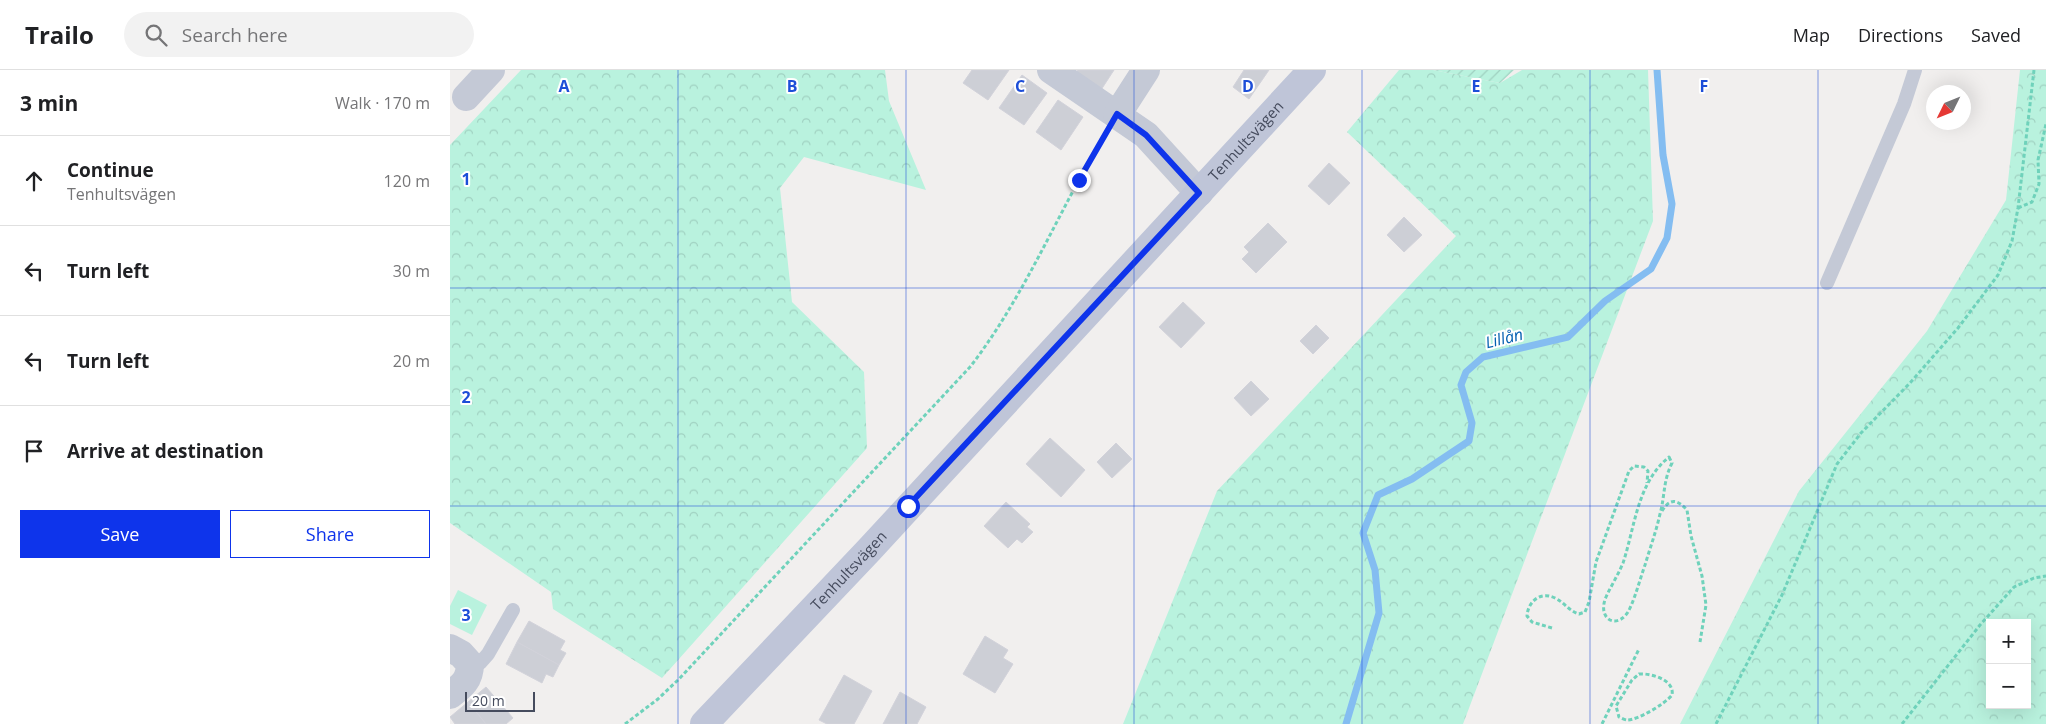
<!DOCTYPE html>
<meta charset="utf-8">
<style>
:root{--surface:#fff;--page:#f2f2f2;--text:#202124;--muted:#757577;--line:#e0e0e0;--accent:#0e34eb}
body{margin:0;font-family:"Open Sans",sans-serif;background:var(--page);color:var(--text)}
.controls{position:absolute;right:15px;bottom:15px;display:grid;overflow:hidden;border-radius:0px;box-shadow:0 5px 20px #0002}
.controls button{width:45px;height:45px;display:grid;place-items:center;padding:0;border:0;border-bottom:1px solid var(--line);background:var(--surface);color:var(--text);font:25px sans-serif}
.compass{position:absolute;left:1476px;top:15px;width:45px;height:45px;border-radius:50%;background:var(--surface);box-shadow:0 5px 20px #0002;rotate:227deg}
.scale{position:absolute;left:15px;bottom:12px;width:70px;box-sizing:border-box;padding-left:5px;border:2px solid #454b5d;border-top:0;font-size:14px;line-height:18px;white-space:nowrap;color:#454b5d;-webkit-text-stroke:4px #fff;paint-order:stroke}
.stop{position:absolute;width:15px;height:15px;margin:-11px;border:4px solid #0e34eb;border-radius:50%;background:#fff}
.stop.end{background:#0e34eb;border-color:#fff;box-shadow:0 1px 5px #0008}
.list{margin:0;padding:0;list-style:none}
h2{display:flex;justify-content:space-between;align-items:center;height:65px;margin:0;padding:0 20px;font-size:21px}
h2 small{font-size:16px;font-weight:400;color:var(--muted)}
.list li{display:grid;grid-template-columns:32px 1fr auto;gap:15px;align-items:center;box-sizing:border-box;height:90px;padding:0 20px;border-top:1px solid var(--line)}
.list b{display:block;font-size:19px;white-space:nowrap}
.list p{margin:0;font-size:16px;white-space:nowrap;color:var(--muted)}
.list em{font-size:16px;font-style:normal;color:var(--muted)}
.actions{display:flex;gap:10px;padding:15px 20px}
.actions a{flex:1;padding:11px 0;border:1px solid var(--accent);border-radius:0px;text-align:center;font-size:18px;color:var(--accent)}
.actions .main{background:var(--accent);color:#fff}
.icon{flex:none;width:28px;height:28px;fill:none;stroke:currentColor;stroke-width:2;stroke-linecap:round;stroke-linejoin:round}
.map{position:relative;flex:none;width:1596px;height:654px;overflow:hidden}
header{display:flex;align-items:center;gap:30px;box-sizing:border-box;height:70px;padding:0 25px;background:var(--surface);border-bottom:1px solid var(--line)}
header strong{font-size:24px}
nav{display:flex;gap:28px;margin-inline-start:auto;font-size:18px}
.search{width:350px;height:45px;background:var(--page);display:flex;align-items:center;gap:12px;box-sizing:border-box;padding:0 18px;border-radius:28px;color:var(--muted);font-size:19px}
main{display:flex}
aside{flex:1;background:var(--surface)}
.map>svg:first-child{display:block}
.green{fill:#b9f2de}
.forest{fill:url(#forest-crowns);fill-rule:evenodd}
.garden{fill:url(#garden-furrows)}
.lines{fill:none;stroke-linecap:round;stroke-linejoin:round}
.stream{stroke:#84bdf1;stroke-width:7}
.building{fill:#cdcfd6;stroke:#d2d2da}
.path{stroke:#6fd2bb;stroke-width:3;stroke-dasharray:4 2.5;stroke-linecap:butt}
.lane{stroke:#c4c9d6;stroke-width:14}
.street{stroke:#c4c9d6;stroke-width:28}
.secondary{stroke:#bfc5d8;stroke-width:28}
.route{stroke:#0e34eb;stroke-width:6}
.grid{fill:none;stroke:#1d4ed8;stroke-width:1;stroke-opacity:0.55}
.labels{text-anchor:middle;stroke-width:4;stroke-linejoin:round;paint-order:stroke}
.street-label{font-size:15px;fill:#454b5d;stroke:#fff}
.water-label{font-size:16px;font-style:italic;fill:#035fb1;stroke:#fff}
.grid-label{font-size:16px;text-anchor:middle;font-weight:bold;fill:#1d4ed8;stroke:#fff;stroke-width:4;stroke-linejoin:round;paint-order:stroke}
</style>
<header>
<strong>Trailo</strong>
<div class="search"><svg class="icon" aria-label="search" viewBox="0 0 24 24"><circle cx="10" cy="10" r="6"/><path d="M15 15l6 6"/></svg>Search here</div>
<nav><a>Map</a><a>Directions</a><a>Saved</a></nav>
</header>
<main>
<aside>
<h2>3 min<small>Walk · 170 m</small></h2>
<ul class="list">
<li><svg class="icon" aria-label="ahead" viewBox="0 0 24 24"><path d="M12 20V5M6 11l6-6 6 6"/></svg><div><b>Continue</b><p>Tenhultsvägen</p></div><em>120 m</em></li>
<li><svg class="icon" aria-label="left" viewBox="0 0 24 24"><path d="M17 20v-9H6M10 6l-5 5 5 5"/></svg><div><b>Turn left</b></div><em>30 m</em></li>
<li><svg class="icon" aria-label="left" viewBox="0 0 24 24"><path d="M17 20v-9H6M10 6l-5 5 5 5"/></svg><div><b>Turn left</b></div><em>20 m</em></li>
<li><svg class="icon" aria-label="arrive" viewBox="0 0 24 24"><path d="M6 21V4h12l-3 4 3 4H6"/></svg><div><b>Arrive at destination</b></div></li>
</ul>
<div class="actions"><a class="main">Save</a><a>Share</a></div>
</aside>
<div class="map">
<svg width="1596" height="654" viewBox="0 0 1596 654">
<defs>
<pattern id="forest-crowns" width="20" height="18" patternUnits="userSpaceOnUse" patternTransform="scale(1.25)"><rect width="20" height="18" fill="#b9f2de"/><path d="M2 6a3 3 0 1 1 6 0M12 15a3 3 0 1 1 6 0" fill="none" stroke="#a0d1c1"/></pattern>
<pattern id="garden-furrows" width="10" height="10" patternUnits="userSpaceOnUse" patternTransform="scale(1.25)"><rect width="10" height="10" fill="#b9f2de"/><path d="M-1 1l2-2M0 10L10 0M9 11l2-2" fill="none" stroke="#a0d1c1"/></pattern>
</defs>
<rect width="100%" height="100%" fill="#f1efee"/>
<!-- green -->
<polygon class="green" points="8,520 37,535 22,565 0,554 0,536"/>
<!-- forest -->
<g class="forest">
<polygon points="71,0 435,0 439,31 476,120 354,87 330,118 342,232 414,302 417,378 212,608 103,539 101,522 0,453 0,75"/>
<polygon points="949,0 983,0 1050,13 1072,0 1198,0 1203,151 1013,654 673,654 767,421 1006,166 897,62"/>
<path d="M1570,0H1596V654H1230L1349,421L1477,261L1556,130ZM1540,553H1577V635H1540Z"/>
</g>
<!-- garden -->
<polygon class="garden" points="983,0 1064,0 1050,13"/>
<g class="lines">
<!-- stream -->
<polyline class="stream" points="896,654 929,543 925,500 913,463 928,425 962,409 1019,371 1022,353 1011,315 1016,302 1033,287 1118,267 1155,231 1201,199 1217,168 1222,134 1213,85 1207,0"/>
</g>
<!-- building -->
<g class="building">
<polygon points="522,0 559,0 538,30 513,13"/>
<polygon points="628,0 664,0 651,20 626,3"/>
<polygon points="794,0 819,0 799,29 783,17"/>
<polygon points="572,5 597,23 574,55 549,38"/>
<polygon points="608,30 633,47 611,80 586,62"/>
<polygon points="879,93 900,113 879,135 858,116"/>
<polygon points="954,147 972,165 954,182 937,165"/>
<polygon points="818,153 837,172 806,203 792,189 799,182 794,177"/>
<polygon points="733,232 755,253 731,278 709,257"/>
<polygon points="866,255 879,268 863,284 850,271"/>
<polygon points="801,311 819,329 801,346 784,328"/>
<polygon points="600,368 635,400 611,427 576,394"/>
<polygon points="666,373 682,389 662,408 647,392"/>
<polygon points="556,432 580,454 577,457 583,462 572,473 567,469 558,478 534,456"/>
<polygon points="79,551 115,571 110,580 116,583 109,595 67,572"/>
<polygon points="535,566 558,580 553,588 563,594 545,623 513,604"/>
<polygon points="67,572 109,595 103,607 96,604 92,613 56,594"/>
<polygon points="394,605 422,621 404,654 377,654 369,650"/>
<polygon points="36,617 63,648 56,654 36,654 18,632"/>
<polygon points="450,622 476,637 467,654 433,654"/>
<polygon points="18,632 36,654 5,654 0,647"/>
</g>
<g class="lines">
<!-- path -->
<g class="path">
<polyline points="1568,138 1582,132 1589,114 1588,90 1596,54"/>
<path d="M1219,387L1222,393C1213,411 1215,426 1210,444C1206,462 1200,478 1195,495C1190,509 1186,525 1180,538C1170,561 1146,551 1156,527C1161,516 1168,505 1173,493C1185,457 1187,413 1219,387Z"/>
<path d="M1212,441C1220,428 1227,429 1237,440L1241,466L1252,506L1256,535L1250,572"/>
<path d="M1102,558L1082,552L1077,546C1078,531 1091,521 1105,528C1115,533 1119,541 1129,544L1135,542L1139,532L1146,492L1179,401L1184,396L1194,397L1198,401L1197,413"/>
<path d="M1189,604C1201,603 1225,610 1222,625C1215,634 1188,650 1177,650C1175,650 1171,648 1169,647L1166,636L1182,610Z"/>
<path d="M175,654L208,629L229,609L520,297C575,226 608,142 654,66"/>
<polyline points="1152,654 1189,579"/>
<polyline points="1266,654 1332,525 1387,394 1411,363 1460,313 1508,258 1548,205 1562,171 1568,138 1584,0"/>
<polyline points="1452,654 1530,555 1564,517 1584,508 1596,506"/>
</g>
<!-- lane -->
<g class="lane">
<polyline points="1377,213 1454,34 1465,0"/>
<polyline points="20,594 30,593 38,584 63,540"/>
</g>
<!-- street -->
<g class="street">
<polyline points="601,0 696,65 749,123"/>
<polyline points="16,27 41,0"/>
<polyline points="667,45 696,0"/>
<path d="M0,578L11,584L20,594C20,610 12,616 0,625"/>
</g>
<!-- secondary -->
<path class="secondary" id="s1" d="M254,654L419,480L862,0"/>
</g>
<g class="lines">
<!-- route -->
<polyline class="route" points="458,436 749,123 696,65 667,44 629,110"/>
</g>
<!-- grid -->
<path class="grid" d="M228,0V654M456,0V654M684,0V654M912,0V654M1140,0V654M1368,0V654M0,218H1596M0,436H1596"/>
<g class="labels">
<!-- street labels -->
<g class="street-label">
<text dy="5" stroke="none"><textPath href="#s1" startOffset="796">Tenhultsvägen</textPath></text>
<text dy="5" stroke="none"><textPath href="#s1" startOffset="211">Tenhultsvägen</textPath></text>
</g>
<!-- water labels -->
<g class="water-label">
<text transform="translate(1054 268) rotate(-14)" y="6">Lillån</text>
</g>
</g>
<g class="grid-label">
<text x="114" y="22">A</text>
<text x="342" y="22">B</text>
<text x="570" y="22">C</text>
<text x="798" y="22">D</text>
<text x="1026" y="22">E</text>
<text x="1254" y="22">F</text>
<text x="16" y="115">1</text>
<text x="16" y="333">2</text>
<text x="16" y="551">3</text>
</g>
</svg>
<div class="controls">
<button>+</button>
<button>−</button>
</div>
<svg class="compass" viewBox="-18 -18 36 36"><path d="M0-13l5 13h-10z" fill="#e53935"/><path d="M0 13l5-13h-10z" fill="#757577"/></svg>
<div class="scale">20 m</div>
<div class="stop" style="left:458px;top:436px"></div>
<div class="stop end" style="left:629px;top:110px"></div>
</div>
</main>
